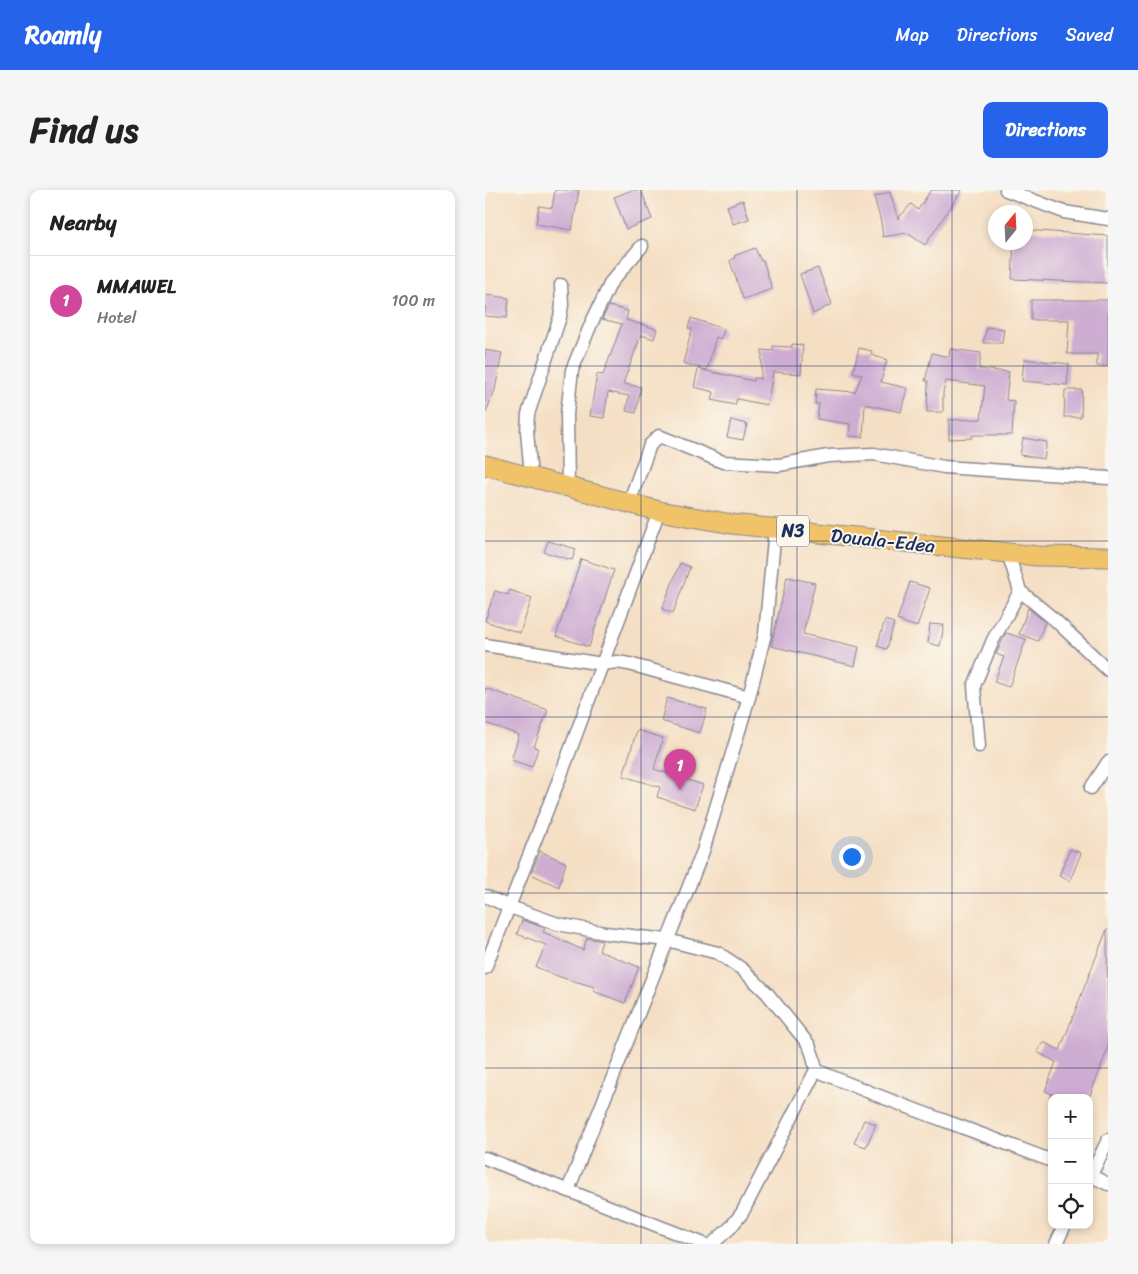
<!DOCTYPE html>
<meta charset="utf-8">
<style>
:root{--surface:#fff;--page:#f6f6f6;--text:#222;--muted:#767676;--line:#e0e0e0;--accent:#2563eb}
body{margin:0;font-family:Sriracha,sans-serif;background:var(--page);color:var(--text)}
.controls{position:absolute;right:15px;bottom:15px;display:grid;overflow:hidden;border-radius:10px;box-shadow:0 2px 8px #0003}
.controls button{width:45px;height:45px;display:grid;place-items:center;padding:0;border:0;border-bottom:1px solid var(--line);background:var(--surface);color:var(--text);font:25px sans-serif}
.compass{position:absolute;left:503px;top:15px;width:45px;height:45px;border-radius:50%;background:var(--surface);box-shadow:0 2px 8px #0003;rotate:18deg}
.you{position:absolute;left:366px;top:666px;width:18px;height:18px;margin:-12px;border:4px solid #fff;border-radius:50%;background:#1a73e8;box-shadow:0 0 0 8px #1a73e833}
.badge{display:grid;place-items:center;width:32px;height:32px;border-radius:50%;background:var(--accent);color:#fff;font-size:16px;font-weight:700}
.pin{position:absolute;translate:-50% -41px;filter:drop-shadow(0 1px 2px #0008)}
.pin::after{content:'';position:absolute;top:26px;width:18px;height:15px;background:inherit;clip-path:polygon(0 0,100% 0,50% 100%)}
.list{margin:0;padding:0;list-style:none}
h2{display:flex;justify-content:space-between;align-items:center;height:65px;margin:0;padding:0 20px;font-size:21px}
h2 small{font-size:16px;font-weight:400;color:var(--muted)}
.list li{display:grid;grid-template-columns:32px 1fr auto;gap:15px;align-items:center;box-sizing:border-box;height:90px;padding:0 20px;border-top:1px solid var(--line)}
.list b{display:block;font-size:19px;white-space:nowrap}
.list p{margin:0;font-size:16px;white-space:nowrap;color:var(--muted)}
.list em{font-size:16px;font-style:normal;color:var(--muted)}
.icon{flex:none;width:28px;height:28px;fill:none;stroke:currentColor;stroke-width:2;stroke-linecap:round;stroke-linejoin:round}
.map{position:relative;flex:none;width:623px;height:1054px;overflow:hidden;border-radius:10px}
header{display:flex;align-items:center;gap:30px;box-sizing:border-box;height:70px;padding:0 25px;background:var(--accent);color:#fff}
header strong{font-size:24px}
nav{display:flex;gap:28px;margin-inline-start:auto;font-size:18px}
.intro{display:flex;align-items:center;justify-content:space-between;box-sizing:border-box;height:120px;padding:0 30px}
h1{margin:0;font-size:35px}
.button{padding:12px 22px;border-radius:10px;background:var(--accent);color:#fff;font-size:18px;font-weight:700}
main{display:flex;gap:30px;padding:0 30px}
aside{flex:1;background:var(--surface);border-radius:10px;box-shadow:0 2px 8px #0003}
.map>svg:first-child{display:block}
.building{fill:#ceadd3}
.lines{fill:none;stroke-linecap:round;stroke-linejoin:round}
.minor-casing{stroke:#888791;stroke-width:15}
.highway-casing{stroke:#888791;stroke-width:21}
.minor{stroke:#fff;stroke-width:12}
.highway{stroke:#f0c369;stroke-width:19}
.grid{fill:none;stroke:#1b2f5e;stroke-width:1;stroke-opacity:0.55}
.labels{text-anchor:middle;stroke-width:4;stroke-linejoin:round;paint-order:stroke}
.shield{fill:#fbf7ec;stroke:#5e6b89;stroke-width:1}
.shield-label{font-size:18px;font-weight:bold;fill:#1b2f5e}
.street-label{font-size:19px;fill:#1b2f5e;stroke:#fbf7ec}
</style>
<header>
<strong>Roamly</strong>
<nav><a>Map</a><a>Directions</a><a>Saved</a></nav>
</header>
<div class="intro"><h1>Find us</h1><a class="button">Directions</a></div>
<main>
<aside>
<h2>Nearby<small></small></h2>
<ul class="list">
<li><span class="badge" style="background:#d1479c">1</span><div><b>MMAWEL</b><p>Hotel</p></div><em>100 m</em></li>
</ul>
</aside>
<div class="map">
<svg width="623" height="1054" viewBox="0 0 623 1054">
<rect width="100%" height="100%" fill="#fbf7ec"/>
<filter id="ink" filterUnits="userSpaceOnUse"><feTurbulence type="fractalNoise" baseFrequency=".02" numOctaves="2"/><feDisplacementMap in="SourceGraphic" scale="10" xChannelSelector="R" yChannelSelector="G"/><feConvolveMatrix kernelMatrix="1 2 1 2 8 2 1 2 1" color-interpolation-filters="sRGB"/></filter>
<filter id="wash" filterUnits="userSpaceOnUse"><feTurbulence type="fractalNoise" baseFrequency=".0096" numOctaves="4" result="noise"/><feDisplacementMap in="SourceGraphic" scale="20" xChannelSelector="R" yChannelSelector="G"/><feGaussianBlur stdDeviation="1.12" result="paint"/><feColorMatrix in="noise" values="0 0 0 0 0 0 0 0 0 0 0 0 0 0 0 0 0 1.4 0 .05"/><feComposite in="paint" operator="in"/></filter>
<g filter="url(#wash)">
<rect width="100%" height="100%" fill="#f5dfc4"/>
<g id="blocks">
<!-- building -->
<g class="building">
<polygon points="70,0 94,0 87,40 51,34 54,16 67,18"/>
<polygon points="147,0 156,0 167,29 141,39 129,7"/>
<polygon points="446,0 477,0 440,55 422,43 398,47 396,32 389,7 405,2 413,29 426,14 433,20"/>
<polygon points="258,10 264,29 248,34 242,16"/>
<polygon points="540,40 623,46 623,93 527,89 529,52 540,52"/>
<polygon points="270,58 276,71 278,70 287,99 258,109 245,71 250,68 249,66"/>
<polygon points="333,78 347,114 328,124 315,84"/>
<polygon points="1,105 24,108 22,128 0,126"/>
<polygon points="546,110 623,110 623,176 612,176 612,164 582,164 584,130 546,130"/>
<polygon points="124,116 143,121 141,130 172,139 169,149 156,145 138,194 156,197 151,223 141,221 144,206 123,202 119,228 105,226 112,184 118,185 137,134 117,129"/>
<polygon points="206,128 239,139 236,149 231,147 222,180 198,173 207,139 203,138"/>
<polygon points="502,137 519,139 517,153 498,153"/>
<polygon points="307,154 318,155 316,184 288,182 282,215 252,209 250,215 227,210 229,202 209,197 213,179 269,191 269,188 276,189 277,160 288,161 288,156 307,157"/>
<polygon points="374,158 387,161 386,165 402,170 396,192 422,198 416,222 380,214 378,247 364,246 365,234 332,229 334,214 330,214 331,199 370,202 377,185 368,182"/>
<polygon points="465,159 496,163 494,179 524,182 521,210 529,211 527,245 487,245 487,248 464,249 464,230 496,229 500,196 461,191 458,202 458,222 442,222 443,191 440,191 447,163 464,167"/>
<polygon points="0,160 17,163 10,200 0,224"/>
<polygon points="539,169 584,174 582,195 537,191"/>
<polygon points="580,200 597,200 596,227 579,227"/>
<polygon points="246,230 262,234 258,250 242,247"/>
<polygon points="538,248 562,252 559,269 535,265"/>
<polygon points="63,351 91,359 87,370 59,362"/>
<polygon points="96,369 129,380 104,457 71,446"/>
<polygon points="195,373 205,377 188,423 177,419"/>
<polygon points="302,387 330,393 318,444 374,457 370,476 286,456"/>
<polygon points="425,392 445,398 432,437 412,430"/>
<polygon points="25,400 47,408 35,443 0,431 10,401 23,405"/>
<polygon points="543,418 560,432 553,451 534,444"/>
<polygon points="400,430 409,433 402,459 392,456"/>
<polygon points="445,434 459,435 455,456 443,453"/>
<polygon points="521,443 541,449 524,497 509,492 519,467 511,464"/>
<polygon points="0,498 63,520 49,557 53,558 47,577 26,570 34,545 0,533"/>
<polygon points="182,508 222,519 215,543 176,531"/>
<polygon points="152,540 178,548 169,579 218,595 210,619 172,607 175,597 138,586"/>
<polygon points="585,659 596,663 585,691 574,686"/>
<polygon points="55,661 81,673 74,697 46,684"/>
<polygon points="37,730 60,738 58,742 98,760 102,748 117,751 114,761 154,777 140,813 108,801 110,797 75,787 51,777 61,755 32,744"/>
<polygon points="622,739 623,858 604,908 565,908 567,904 560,901 571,872 552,862 558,852 575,860"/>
<polygon points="379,930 391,934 381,957 369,953"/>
</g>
</g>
</g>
<g filter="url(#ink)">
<use href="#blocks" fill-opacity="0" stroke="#888791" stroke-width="1"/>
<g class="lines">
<defs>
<g id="minor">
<polyline points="521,0 579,22 623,29"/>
<polyline points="46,287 42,241 43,224 75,127 77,115 76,95"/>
<polyline points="83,298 82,224 87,180 106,134 126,92 157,56"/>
<polyline points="144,313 165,255 174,246 238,272 294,275 343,266 389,264 459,277 623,288"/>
<polyline points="523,363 535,401 570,430 623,480"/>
<polyline points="0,455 117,474 132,472 144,474 264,507"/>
<polyline points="494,556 489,496 508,450 535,401"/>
<polyline points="606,598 623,572"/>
<polyline points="0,706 25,717 73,734 120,743 182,750 233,763 257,779 282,803 324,855 328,866 331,880 257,1023 245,1038 227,1054"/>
<polyline points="0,778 80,574 174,321"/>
<path d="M331,880C408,914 488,940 567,971"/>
<polyline points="0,968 219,1054"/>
<polyline points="604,985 623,994"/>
<polyline points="604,989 623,950"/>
<polyline points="83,1000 218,661 264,507 280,444 290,339"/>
<polyline points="571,1054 580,1035"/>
</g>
<polyline id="highway" points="0,275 174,321 247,334 552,366 623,367"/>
</defs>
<!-- minor casing -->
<use href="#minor" class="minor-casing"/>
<!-- highway casing -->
<use href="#highway" class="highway-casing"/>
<!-- minor -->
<use href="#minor" class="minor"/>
<!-- highway -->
<use href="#highway" class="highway"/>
</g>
</g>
<!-- grid -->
<path class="grid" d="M156,0V1054M312,0V1054M467,0V1054M0,176H623M0,351H623M0,527H623M0,703H623M0,878H623"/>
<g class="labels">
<!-- shield labels -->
<rect class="shield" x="292" y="325.5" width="32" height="31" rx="4"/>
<g class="shield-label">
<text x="308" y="347">N3</text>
</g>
<!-- street labels -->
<g class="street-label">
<text transform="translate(398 350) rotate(6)" y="7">Douala-Edea</text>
</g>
</g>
</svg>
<div class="controls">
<button>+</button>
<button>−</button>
<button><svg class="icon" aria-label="locate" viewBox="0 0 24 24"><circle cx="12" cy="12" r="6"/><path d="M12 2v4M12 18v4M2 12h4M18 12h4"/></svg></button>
</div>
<svg class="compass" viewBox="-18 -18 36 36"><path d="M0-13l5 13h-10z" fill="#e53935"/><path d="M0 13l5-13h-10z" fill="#767676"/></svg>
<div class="you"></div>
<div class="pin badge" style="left:195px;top:600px;background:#d1479c">1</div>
</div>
</main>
